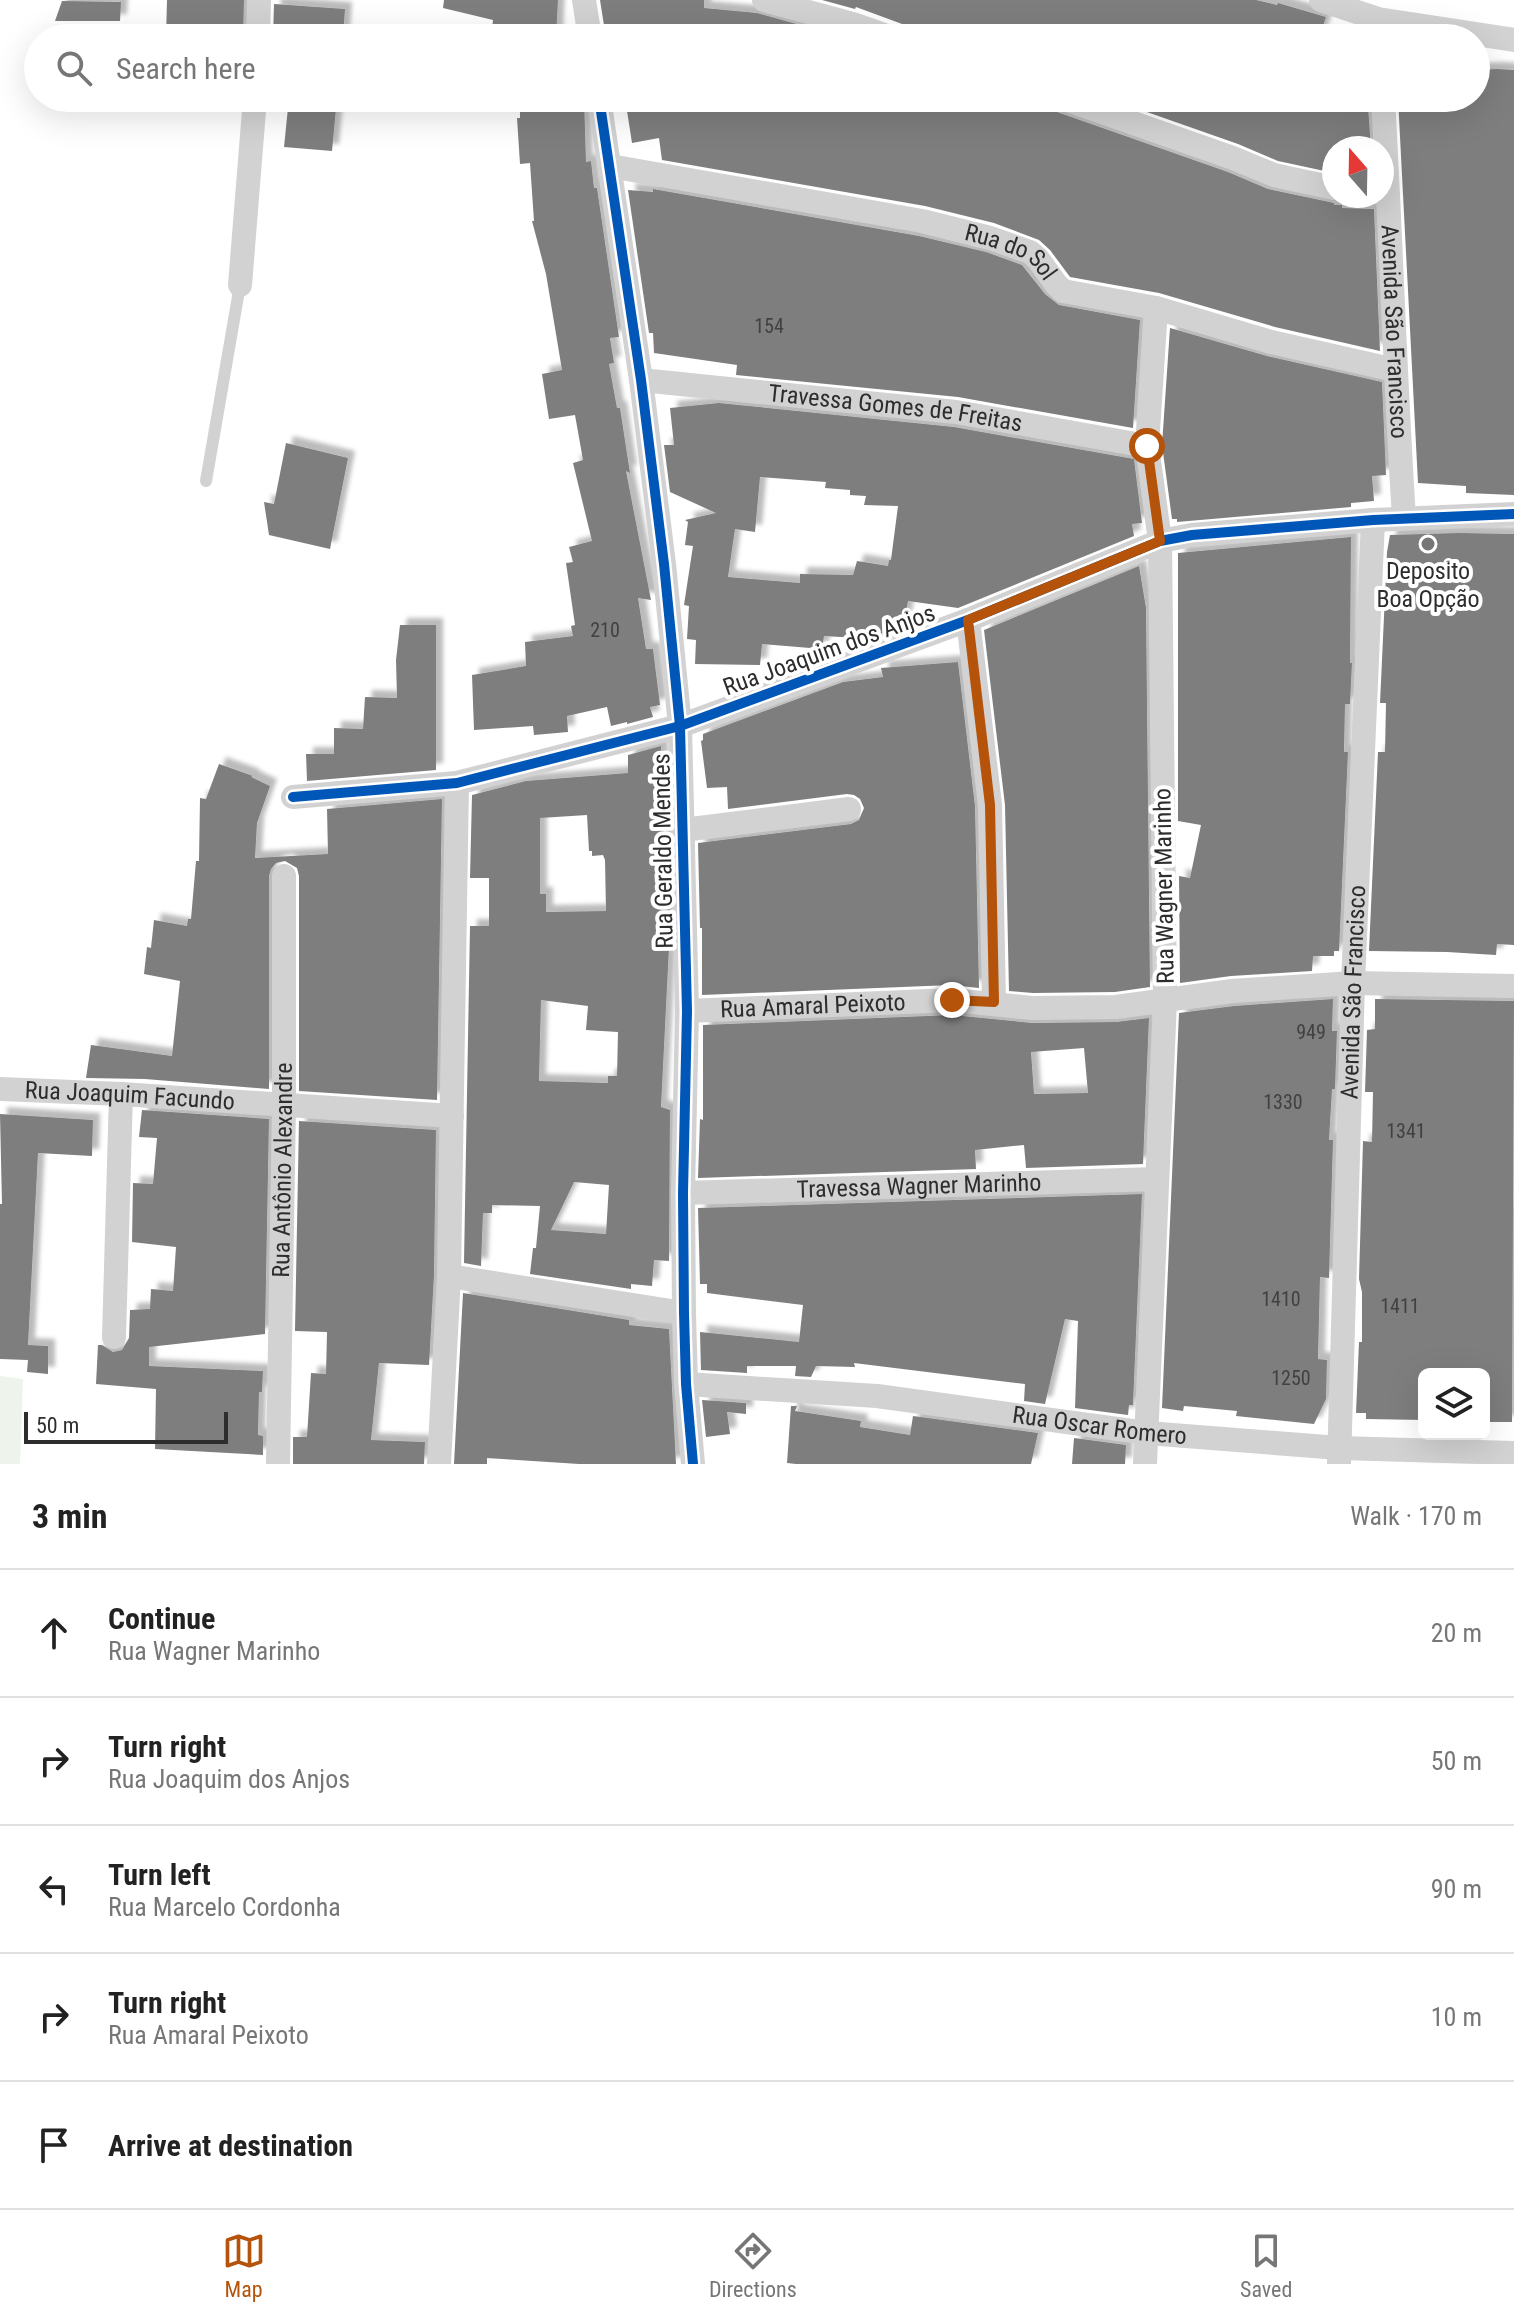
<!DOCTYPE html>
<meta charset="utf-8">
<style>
:root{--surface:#fff;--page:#f2f2f2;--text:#222;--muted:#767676;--line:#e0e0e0;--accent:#b45309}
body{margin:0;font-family:"Roboto Condensed",sans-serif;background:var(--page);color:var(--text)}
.controls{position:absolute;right:24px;bottom:24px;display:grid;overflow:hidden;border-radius:12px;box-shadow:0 8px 32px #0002}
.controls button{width:72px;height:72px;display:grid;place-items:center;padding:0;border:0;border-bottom:2px solid var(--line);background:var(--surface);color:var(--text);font:40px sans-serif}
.compass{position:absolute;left:1322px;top:136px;width:72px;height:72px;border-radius:50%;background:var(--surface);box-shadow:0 8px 32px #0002;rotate:340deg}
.scale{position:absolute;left:24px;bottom:20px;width:204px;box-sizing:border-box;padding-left:8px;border:4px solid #2d2d2d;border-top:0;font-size:22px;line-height:28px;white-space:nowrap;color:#2d2d2d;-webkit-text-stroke:6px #fff;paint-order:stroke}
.stop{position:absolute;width:24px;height:24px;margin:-18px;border:6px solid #b45309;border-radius:50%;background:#fff}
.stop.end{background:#b45309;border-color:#fff;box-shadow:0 2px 8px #0008}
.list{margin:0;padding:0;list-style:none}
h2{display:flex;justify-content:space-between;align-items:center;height:104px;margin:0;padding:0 32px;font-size:34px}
h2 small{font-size:26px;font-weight:400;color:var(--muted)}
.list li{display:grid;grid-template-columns:52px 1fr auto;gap:24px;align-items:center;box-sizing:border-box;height:128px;padding:0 32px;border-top:2px solid var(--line)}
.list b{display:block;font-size:30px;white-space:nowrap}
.list p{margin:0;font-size:26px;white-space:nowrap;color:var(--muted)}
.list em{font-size:26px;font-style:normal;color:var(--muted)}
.icon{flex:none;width:44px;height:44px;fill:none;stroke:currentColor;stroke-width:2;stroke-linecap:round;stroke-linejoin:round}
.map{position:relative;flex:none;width:1514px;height:1464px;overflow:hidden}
.search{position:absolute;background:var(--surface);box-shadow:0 8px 32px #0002;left:24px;right:24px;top:24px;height:88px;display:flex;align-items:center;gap:20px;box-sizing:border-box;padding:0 28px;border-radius:44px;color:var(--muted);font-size:30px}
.sheet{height:744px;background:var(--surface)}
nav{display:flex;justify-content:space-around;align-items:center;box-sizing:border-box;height:112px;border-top:2px solid var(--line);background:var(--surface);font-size:22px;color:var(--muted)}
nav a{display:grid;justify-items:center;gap:4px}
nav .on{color:var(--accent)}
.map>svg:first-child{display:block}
.pitch{fill:#eef3ec}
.building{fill:#7e7e7e;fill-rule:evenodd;filter:url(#shadow)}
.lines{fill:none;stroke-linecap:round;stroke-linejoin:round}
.lane{stroke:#d2d2d2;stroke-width:12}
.street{stroke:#d2d2d2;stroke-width:24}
.cycleway-casing{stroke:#fff;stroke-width:15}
.cycleway{stroke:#0057b8;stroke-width:10}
.route{stroke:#b45309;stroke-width:10}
.poi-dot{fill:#767676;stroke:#fff;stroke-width:3}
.labels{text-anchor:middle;stroke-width:8;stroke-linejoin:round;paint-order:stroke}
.number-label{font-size:20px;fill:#414141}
.street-label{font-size:24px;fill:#2d2d2d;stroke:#fff}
.poi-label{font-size:24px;fill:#2d2d2d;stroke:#fff}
</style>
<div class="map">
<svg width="1514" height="1464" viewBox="0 0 1514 1464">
<defs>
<filter id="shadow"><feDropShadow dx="7" dy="-7" stdDeviation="2" flood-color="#0004"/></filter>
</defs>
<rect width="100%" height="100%" fill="#fff"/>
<!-- pitch -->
<polygon class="pitch" points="0,1376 23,1379 20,1464 0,1464"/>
<!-- building -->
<g class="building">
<polygon points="167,0 244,0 243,38 166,38"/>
<polygon points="444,0 558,0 556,38 491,38 493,20 443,8"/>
<polygon points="600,0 704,0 704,8 757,13 847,38 606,38"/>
<polygon points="822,0 1256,0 1277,5 1278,3 1326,17 1319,38 940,38 856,7 855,9"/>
<polygon points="62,1 121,2 120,21 55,21"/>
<polygon points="274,4 345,9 343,38 273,38"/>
<polygon points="1497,69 1514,70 1514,495 1466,493 1466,486 1418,483 1398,98 1476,98 1476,70"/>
<polygon points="289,98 337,98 332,151 284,147"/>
<polygon points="520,98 584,98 586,162 591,161 594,188 597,188 619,337 610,338 614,363 609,364 617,408 620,408 630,473 626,471 651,600 638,598 646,649 653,649 660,705 650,707 653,717 627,724 627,722 611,726 607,707 567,716 568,732 534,735 533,726 474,730 472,675 526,666 525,642 573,636 571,626 575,625 566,563 573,562 569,547 592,541 573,463 583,460 575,415 549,419 542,374 562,370 546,274 532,221 534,221 530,163 520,164 517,118 520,118"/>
<polygon points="625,98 1047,98 1050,107 1057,112 1228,172 1268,189 1334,203 1334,205 1342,205 1342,208 1374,209 1380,351 1275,327 1159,293 1070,277 1050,250 1039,240 994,223 925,206 662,160 659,138 632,143"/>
<polygon points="1107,98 1343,98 1341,106 1368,106 1371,148 1334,148 1334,173 1278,161 1238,144"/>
<polygon points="653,189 919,236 986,252 1022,265 1045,294 1059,305 1140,320 1133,428 958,397 736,375 737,365 654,353 653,333 649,333 628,190 653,192"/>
<polygon points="1170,328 1267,356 1382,382 1386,475 1372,476 1374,501 1351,503 1351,507 1177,522 1177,519 1172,519 1162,445"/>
<path d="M719,403L954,427L1134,459L1142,523L1132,524L1134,536L958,608L908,601L903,628L874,639L824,636L822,649L762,644L760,665L695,664L696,640L687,639L689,606L684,605L693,546L685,545L688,522L685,520L716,513L670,492L664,445H674L670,408ZM760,477L826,482L825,488L850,490V495L866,496L864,505L898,506L891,560H889L888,566L857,561L853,575L800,574V583L728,577L735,529L755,532Z"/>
<polygon points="286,443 348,458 330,549 269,535 264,502 274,504"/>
<polygon points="1459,533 1514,534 1514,945 1497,944 1496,955 1447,952 1369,951 1378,752 1385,752 1386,703 1380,703 1387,552 1390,535"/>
<polygon points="1351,537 1350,663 1352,663 1350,704 1345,704 1344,752 1348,752 1339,951 1334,951 1334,956 1313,956 1312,971 1231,976 1180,983 1179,876 1190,878 1201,825 1178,821 1178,553"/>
<polygon points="1139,566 1146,608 1150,987 1115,992 1033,993 1009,991 1005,805 984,630"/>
<polygon points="400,625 436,625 436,770 307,781 306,754 334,754 334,728 363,729 365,697 397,698 396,660"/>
<polygon points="958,662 975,806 979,988 951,985 702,995 702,928 700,928 698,843 851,824 859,820 864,808 860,799 854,795 847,794 728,809 727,787 707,788 701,741 703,740 703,734 843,682 883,677 881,668"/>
<path d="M661,746L664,834H668L670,927L661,1107L670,1110L669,1261L654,1260L652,1286L631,1284V1289L530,1274L533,1248H536L540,1206L492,1205V1213H483L481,1266L464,1263L470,926H489V878H470L472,795L526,781L628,773V755ZM587,815L589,851H592V856L603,855L605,860L606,911L546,912V894H540V818ZM541,1000L588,1006L586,1030L618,1032L617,1076H608V1083L539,1081ZM574,1182L609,1185L606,1234L551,1230Z"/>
<polygon points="219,764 253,776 251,777 270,786 257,823 255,858 328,854 327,809 442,799 437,1100 299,1091 299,876 297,868 285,861 276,863 271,869 269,876 269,1089 145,1079 86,1078 91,1045 172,1056 180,981 144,974 147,947 151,948 154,920 187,926 188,919 191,919 196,861 199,861 200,798 206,799"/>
<polygon points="1333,999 1332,1031 1337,1031 1335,1089 1332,1089 1329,1140 1333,1140 1329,1278 1320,1277 1318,1359 1327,1360 1326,1399 1314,1424 1236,1416 1237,1411 1184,1406 1183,1411 1162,1408 1179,1013 1234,1006"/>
<polygon points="1375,999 1514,1001 1512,1422 1484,1422 1484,1374 1424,1374 1424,1420 1366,1419 1366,1413 1356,1413 1359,1342 1362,1342 1362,1292 1359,1279 1363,1141 1372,1142 1373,1092 1365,1092 1367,1030 1375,1029"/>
<path d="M952,1015L1032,1023L1116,1022L1149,1018L1143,1164L1026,1168L1024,1145L975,1150L976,1169L698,1178L700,1119L703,1120V1025ZM1084,1048L1088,1093L1034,1094L1031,1052Z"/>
<polygon points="142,1110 269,1119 265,1334 149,1347 149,1366 263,1371 262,1392 259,1392 258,1435 263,1436 263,1455 155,1449 156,1389 96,1384 98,1345 102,1345 113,1352 122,1350 129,1338 130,1310 150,1309 151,1289 173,1291 176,1247 132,1242 133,1183 153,1184 157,1138 139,1137"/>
<polygon points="0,1114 93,1120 92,1156 38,1153 28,1345 48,1346 48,1374 27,1372 28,1360 0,1359 0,1204 2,1204"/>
<polygon points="299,1121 436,1130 434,1275 429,1365 379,1363 371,1440 425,1442 424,1464 293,1464 293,1437 307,1437 311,1373 326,1374 327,1332 295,1331"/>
<polygon points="1142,1194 1133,1405 1129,1405 1128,1415 1075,1408 1078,1321 1065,1319 1045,1404 1024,1401 1025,1384 854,1363 855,1367 816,1366 811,1377 795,1376 796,1366 747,1366 747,1373 701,1370 700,1332 799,1342 803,1305 707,1293 707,1284 700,1284 698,1208"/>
<polygon points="463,1293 629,1320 629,1325 669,1329 676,1464 579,1464 487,1458 487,1464 454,1464"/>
<polygon points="702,1400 746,1403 746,1414 727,1412 730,1434 706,1437"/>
<polygon points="791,1406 797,1406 795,1411 861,1421 860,1427 910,1435 913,1416 1038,1433 1031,1464 796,1464 787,1463"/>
<polygon points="1074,1438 1126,1445 1125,1464 1072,1464"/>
</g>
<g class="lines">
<!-- lane -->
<polyline class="lane" points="206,481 240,285"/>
<!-- street -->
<g class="street">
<polyline points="584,0 590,38"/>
<polyline points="764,0 853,24 893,38"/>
<polyline points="1321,0 1378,19 1514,40"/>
<polyline points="258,38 259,0"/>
<polyline points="599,98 641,380 664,564 680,726 687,1011 683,1193 684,1313 686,1384 693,1464"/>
<polyline points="1062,98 1233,158 1274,175 1334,188"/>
<path id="s1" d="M1383,98C1391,238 1395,378 1404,518"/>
<path id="s2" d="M610,166L922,221L990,238L1030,252L1038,259L1056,284L1063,291L1156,308L1271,342L1395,370"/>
<polyline points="240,285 255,98"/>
<path id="s3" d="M641,380L956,412L1147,446"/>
<polyline points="968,620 990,805 994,1002"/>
<polyline points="293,797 457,783 680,726 968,620 1160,541 1192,535 1373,520 1514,514"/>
<polyline points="683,830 849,809"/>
<path id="s4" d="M687,1011L952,1000L1032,1008L1116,1007L1232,991L1353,983L1514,986"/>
<path id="s5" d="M0,1089L121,1094L452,1116"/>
<path id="s6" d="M683,1193L1157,1179"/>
<polyline points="449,1276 684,1313"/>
<polyline points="114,1337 121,1094"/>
<path id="s7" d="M686,1384L877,1396L1147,1433L1339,1448L1514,1453"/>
<path id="s8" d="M278,1464L284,1106V876"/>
<polyline points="439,1464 449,1276 457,783"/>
<polyline points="1145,1464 1165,1001 1160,541 1147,446 1156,308"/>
<path id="s9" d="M1339,1464L1353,983L1373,520"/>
</g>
<defs>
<g id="cycleway">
<polyline points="599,98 641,380 664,564 680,726 687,1011 683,1193 684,1313 686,1384 693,1464"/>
<polyline points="293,797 457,783 680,726 968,620 1160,541 1192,535 1373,520 1514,514"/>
</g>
</defs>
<!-- cycleway casing -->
<use href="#cycleway" class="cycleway-casing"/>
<!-- cycleway -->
<use href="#cycleway" class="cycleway"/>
</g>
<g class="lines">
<!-- route -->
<polyline class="route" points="952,1000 994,1002 990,805 968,620 1160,541 1147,446"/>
</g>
<!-- markers -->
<circle class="poi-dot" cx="1428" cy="544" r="8"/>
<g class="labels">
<!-- number labels -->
<g class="number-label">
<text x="769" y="333">154</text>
<text x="605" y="637">210</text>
<text x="1311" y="1039">949</text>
<text x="1283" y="1109">1330</text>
<text x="1406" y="1138">1341</text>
<text x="1281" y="1306">1410</text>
<text x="1400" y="1313">1411</text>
<text x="1291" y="1385">1250</text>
</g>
<!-- street labels -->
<g class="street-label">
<text dy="8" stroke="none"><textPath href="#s2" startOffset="412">Rua do Sol</textPath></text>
<text dy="8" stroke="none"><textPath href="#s1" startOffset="234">Avenida São Francisco</textPath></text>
<text dy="8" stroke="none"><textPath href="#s3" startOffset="256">Travessa Gomes de Freitas</textPath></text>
<text transform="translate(829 650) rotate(-20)" y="8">Rua Joaquim dos Anjos</text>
<text transform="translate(663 851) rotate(-91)" y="8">Rua Geraldo Mendes</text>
<text transform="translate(1164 886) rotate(-91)" y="8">Rua Wagner Marinho</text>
<text dy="8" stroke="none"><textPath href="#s9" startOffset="472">Avenida São Francisco</textPath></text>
<text dy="8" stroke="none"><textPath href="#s4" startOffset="126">Rua Amaral Peixoto</textPath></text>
<text dy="8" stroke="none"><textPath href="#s5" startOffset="130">Rua Joaquim Facundo</textPath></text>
<text dy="8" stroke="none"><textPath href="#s8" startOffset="294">Rua Antônio Alexandre</textPath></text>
<text dy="8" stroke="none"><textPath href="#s6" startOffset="236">Travessa Wagner Marinho</textPath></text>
<text dy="8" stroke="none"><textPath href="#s7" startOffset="416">Rua Oscar Romero</textPath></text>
</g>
<!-- poi labels -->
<g class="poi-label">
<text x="1428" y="579">Deposito<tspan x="1428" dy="28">Boa Opção</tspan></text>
</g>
</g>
</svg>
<div class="controls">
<button><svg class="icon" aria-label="layers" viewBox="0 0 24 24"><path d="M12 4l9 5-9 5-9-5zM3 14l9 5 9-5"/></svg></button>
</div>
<svg class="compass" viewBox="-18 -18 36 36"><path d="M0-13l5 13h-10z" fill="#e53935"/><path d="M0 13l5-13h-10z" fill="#767676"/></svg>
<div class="scale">50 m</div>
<div class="stop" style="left:1147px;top:446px"></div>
<div class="stop end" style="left:952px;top:1000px"></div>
<div class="search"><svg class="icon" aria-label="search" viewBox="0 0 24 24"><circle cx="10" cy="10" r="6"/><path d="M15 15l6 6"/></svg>Search here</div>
</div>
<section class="sheet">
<h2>3 min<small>Walk · 170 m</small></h2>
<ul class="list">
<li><svg class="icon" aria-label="ahead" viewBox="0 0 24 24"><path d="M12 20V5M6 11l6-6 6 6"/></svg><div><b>Continue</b><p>Rua Wagner Marinho</p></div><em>20 m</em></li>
<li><svg class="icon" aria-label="right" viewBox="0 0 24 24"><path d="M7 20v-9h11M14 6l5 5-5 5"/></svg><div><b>Turn right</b><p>Rua Joaquim dos Anjos</p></div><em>50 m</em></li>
<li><svg class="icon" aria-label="left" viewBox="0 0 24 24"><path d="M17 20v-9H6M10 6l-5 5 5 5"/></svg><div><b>Turn left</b><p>Rua Marcelo Cordonha</p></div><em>90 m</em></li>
<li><svg class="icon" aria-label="right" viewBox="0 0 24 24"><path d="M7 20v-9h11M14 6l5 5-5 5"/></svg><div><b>Turn right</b><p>Rua Amaral Peixoto</p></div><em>10 m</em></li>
<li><svg class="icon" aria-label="arrive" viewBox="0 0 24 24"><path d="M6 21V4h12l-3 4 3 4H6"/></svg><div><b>Arrive at destination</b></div></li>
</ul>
</section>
<nav>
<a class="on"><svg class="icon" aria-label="map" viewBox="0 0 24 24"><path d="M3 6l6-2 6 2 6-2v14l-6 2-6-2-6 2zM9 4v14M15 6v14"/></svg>Map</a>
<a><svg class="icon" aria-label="directions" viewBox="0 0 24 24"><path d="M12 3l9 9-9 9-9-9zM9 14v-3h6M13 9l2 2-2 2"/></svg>Directions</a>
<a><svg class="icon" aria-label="saved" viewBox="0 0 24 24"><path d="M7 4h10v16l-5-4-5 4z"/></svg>Saved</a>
</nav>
